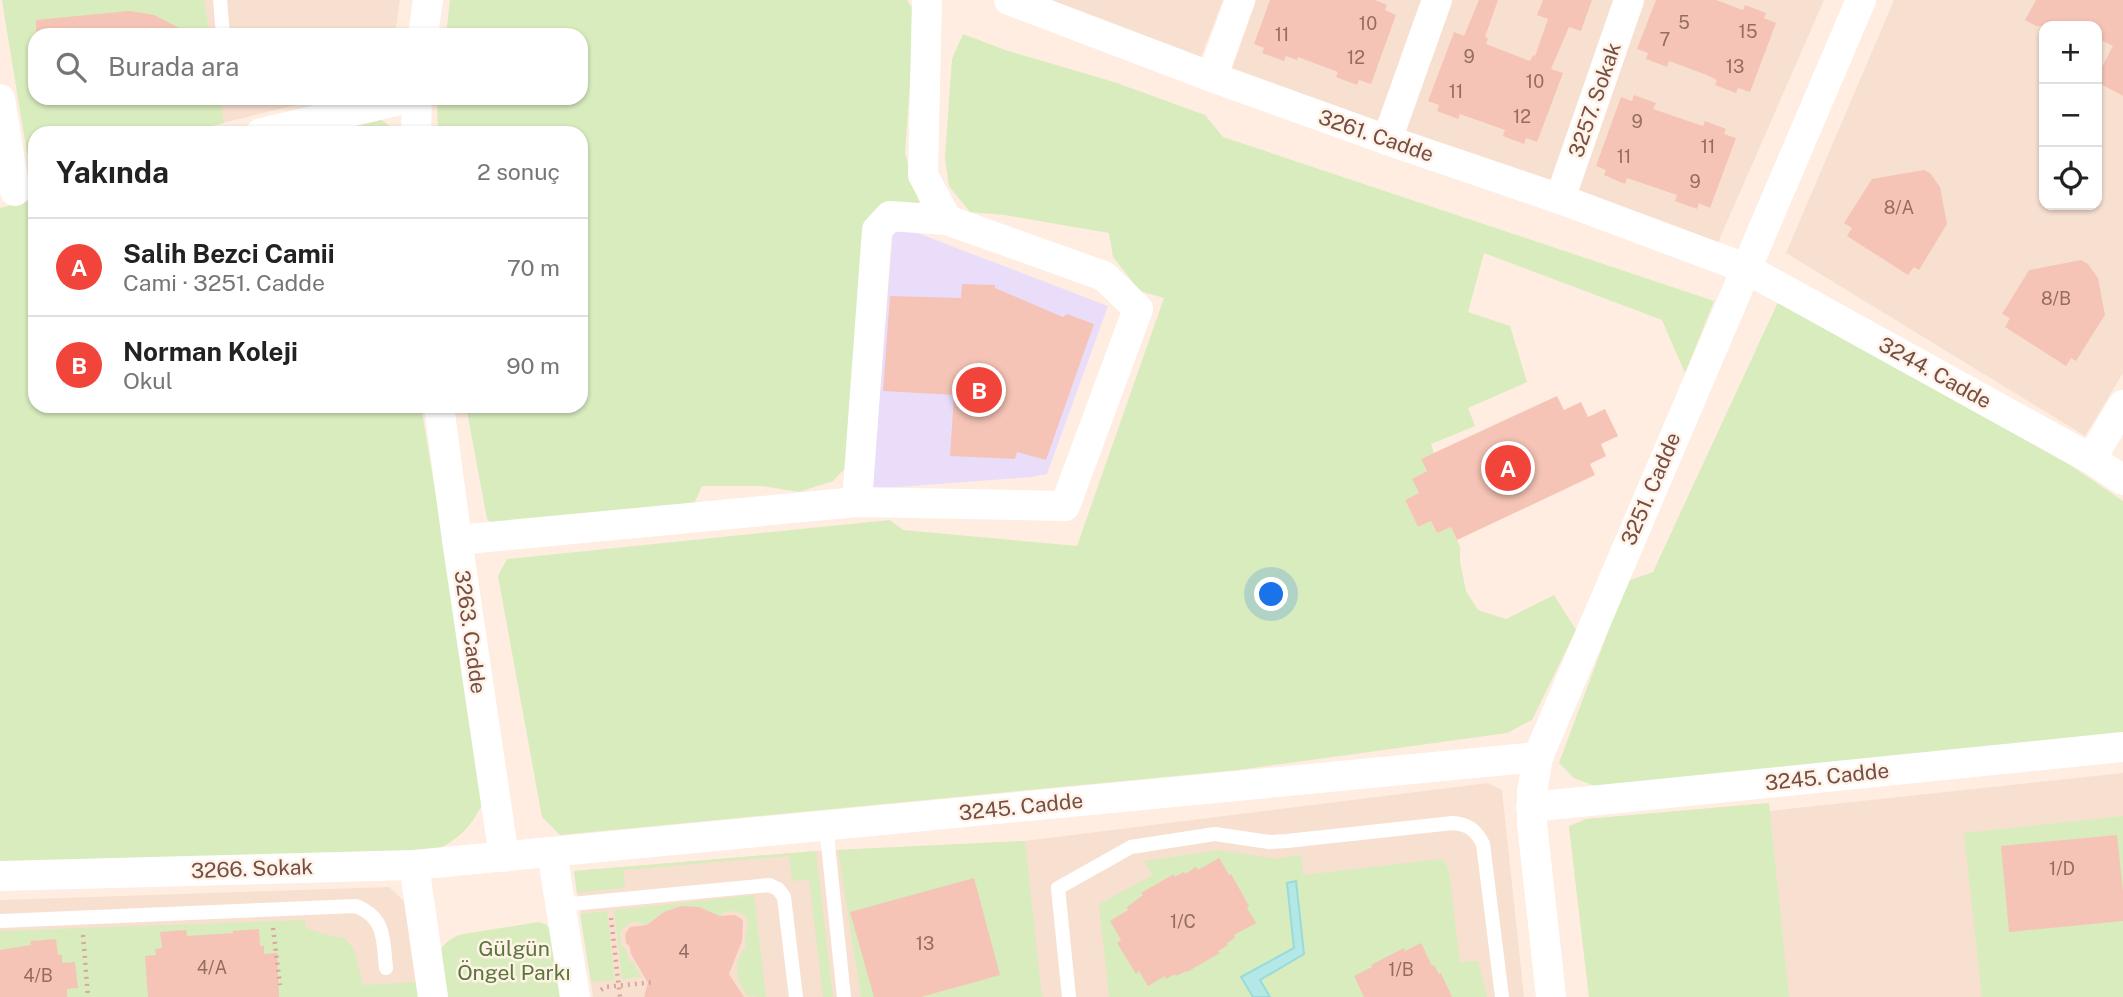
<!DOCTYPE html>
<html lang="tr">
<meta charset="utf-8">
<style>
:root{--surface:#fff;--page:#f2f2f2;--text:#222;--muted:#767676;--line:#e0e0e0;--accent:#f1453c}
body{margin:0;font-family:"Public Sans",sans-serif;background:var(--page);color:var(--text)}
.controls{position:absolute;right:21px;top:21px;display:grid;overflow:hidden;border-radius:14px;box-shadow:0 2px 5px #0004}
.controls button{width:63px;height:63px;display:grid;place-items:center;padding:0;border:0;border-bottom:2px solid var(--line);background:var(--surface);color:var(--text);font:35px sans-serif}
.you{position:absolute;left:1272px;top:595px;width:24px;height:24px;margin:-18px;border:5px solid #fff;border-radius:50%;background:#1a73e8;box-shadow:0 0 0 10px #1a73e833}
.badge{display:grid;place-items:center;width:46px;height:46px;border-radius:50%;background:var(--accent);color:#fff;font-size:23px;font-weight:700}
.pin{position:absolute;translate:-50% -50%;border:4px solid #fff;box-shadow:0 2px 7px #0006}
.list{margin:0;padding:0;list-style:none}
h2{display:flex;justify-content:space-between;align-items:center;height:91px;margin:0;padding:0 28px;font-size:30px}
h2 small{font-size:23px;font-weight:400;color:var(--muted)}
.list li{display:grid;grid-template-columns:46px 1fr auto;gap:21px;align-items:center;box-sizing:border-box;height:98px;padding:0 28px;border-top:2px solid var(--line)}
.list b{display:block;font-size:26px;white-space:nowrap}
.list p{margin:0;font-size:23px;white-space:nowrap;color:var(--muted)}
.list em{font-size:23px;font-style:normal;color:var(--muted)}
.icon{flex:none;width:38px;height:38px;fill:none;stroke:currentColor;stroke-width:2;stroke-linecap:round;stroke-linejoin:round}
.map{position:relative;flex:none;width:2123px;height:997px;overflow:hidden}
.search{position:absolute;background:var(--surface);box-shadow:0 2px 5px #0004;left:28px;top:28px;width:560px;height:77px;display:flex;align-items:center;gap:18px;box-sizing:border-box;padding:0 24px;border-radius:21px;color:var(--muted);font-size:26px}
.panel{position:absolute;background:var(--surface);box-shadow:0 2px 5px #0004;left:28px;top:126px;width:560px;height:287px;border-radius:21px}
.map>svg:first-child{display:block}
.residential{fill:#f8e0d1;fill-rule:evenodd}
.education{fill:#eaddfa}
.green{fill:#d8ecbe}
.water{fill:#b3e8e7;stroke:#99dbd9;stroke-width:2}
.building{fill:#f5c4b6}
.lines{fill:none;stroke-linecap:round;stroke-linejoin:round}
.path{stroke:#d9a799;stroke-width:4.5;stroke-dasharray:2 5;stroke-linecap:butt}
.service{stroke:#fff;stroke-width:14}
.minor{stroke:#fff;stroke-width:30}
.labels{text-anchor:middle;stroke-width:5;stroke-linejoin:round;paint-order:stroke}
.number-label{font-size:18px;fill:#966c62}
.street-label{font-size:21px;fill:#764e46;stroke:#fff2e7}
.park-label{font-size:21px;fill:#57773b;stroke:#fff2e7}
</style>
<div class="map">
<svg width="2123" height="997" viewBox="0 0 2123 997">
<rect width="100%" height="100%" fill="#feede0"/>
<!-- residential -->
<g class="residential">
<polygon points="2,0 400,0 395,35 35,35 35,98 324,98 182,133 35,133 35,158 27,153"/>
<polygon points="1047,0 1223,0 1201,57"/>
<polygon points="1256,0 1824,0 1716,247 1231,72"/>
<path d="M1894,0H2123V373L2085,436L1786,253ZM2044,26H2097V205H2044Z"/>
<polygon points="2123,773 2123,997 1589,997 1569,826 1587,819 1769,803 1769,811"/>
<polygon points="1488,783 1502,790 1524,997 593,997 574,871 816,851 1025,841"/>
<polygon points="389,887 406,903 421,997 0,997 0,900"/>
</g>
<!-- education -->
<polygon class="education" points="899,226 1108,306 1047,474 1031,477 872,489 893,230"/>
<!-- green -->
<g class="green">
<polygon points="2,0 204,0 210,35 35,35 35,98 220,98 224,123 182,133 35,133 35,158 27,153"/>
<polygon points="450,0 907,0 915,12 905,153 922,212 891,204 853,460 833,481 799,492 763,486 702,486 694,504 496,528 487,519 466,406 581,406 581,133 438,133 437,98 581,98 581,35 446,35"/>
<polygon points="963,34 1005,50 1114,82 1205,115 1223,137 1714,301 1685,373 1662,320 1484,253 1468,312 1510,326 1527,382 1468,408 1475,426 1431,444 1434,453 1421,459 1427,471 1412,479 1419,493 1405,500 1418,527 1431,521 1437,533 1451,527 1460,547 1460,562 1466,591 1478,610 1506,619 1554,595 1576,630 1532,720 1507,733 1238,770 560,835 542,817 498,576 507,559 890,520 903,530 1077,546 1164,298 1140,291 1113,257 1109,233 1005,215 970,212 949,186 945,158 952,59"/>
<polygon points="378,117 392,128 394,133 311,133"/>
<path d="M35,199V406H421L486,798C470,827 465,835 435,851L0,865V208Z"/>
<polygon points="1779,300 2070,465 2123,501 2123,736 1595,786 1574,778 1559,763 1627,581 1653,572"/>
<polygon points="1769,803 1789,997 1589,997 1569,826 1587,819"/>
<polygon points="2123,816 2123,997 1982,997 1964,833"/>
<polygon points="1025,841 1042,997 861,997 838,850"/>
<polygon points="1219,850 1276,859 1301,855 1303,875 1440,859 1445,862 1449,871 1460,962 1478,961 1487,997 1109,997 1099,904 1153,875 1144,861"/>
<polygon points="816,851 833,997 823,997 809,879 792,881 789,856 624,870 625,885 622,888 577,893 574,871"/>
<path d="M754,895L766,997L747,996C735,976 734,972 742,950L746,949L745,935L748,931L747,918L737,911L724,912L720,918C696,899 665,905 646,927L640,922L628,923L620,933L621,945L627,950L628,962L632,961L641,977L622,979L614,910Z"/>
<polygon points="607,911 615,980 591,982 580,914"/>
<polygon points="305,920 306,928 328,935 345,938 354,950 363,985 418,982 421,997 0,997 0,931"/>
<path d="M539,922L547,925L550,930L561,997H446L439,952C445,942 452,937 463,934Z"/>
</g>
<!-- water -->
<polygon class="water" points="1296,881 1304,954 1260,980 1270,997 1253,997 1241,977 1294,948 1287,883"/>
<!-- building -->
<g class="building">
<polygon points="1270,0 1375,0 1387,5 1385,10 1396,15 1371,84 1359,80 1357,85 1336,77 1338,72 1298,57 1297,60 1286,56 1284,61 1262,53 1264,48 1254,44"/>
<polygon points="1479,0 1498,0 1485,37 1488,38 1486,44 1530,61 1533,55 1535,56 1548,19 1537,15 1543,0 1592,0 1581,31 1569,27 1551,69 1563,73 1537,142 1526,138 1524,144 1503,136 1505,130 1460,114 1458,119 1437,111 1439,105 1428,101 1454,32 1464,36"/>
<polygon points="1656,0 1716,0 1743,10 1745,5 1766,13 1764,18 1776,23 1750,92 1738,88 1736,93 1715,85 1717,80 1707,75 1669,61 1667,67 1646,59 1648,53 1637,49"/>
<polygon points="2036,0 2123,0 2123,96 2097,82 2097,76 2113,46 2097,38 2097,26 2036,26 2025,20"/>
<polygon points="129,11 154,15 193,35 36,35 36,20"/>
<polygon points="1634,95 1656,103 1653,109 1703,126 1705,121 1726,129 1724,134 1736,138 1710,208 1699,203 1697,209 1675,201 1677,195 1627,178 1625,184 1604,175 1606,170 1596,166 1621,97 1632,101"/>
<polygon points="1924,170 1930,173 1940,187 1947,224 1919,270 1914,267 1908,275 1847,236 1852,228 1844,223 1872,179"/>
<polygon points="2081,260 2088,264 2098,278 2105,315 2076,361 2071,358 2066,366 2005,327 2010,318 2002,314 2029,270"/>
<polygon points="962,284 995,285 995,288 1063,317 1067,314 1094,324 1046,460 1017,452 1015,459 950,456 954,395 883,391 890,296 961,298"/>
<polygon points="1557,396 1564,410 1581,402 1588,417 1605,409 1618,436 1601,444 1606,456 1590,464 1595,475 1457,540 1451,527 1437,533 1431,521 1418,527 1405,500 1419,493 1412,479 1427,471 1421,459"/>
<polygon points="2117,835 2123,892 2123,921 2009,932 2001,846"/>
<polygon points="1219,858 1229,875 1231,874 1249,906 1247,908 1256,923 1234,935 1235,938 1227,943 1228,945 1218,951 1220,953 1187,972 1186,971 1176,976 1175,974 1166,979 1165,976 1148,986 1139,971 1136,974 1117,943 1121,940 1110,921 1128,910 1127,907 1143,895 1141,893 1174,874 1175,877 1184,872 1185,874 1196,867 1198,870"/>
<polygon points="974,878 1000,975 921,997 874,997 850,912"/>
<polygon points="681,906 699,907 720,916 735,915 743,920 742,941 729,974 744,997 644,997 648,983 631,954 630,947 626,943 625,934 630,927 647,925 664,912"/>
<polygon points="259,929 260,946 264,946 264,954 277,953 279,997 148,997 145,956 156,955 155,949 162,948 160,932 186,930 187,936 233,933 233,931"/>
<polygon points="56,939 58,955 62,955 62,963 75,962 78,988 67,989 67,997 0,997 0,950 31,945 30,941"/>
<polygon points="1421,943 1432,966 1434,965 1439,974 1441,973 1452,997 1364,997 1354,976 1372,967 1371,965 1404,948 1405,951"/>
</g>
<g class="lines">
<!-- path -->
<g class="path">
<polyline points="611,918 620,997"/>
<polyline points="273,928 280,985"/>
<polyline points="83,935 88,997"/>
<polyline points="601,990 605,987 655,982"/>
</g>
<!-- service -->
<g class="service">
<polyline points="220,0 223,35"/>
<polyline points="826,826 844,997"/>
<polyline points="561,905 769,885 778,889 784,897 796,997"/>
<path d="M0,921L356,906C386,918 383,940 386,968"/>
<path d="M1069,997L1058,888L1131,847L1215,834L1269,842L1287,841L1453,823C1468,824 1476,830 1483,844L1502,997"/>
</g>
<!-- minor -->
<g class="minor">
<polyline points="1009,0 1212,77 1387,140 1560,199 1745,268 2091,459 2123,480"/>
<polyline points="423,35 428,0"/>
<polyline points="1212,77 1240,0"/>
<polyline points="0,99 15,191"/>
<polyline points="261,133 409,98"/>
<polyline points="416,133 417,98"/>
<polyline points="1387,140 1437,0"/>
<polyline points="1560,199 1629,0"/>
<polyline points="439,406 457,540 504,857"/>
<polyline points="2091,459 2123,405"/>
<polyline points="857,502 877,230 890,216 947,220"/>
<polyline points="457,540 857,502 1065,506 1138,309 1104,276 947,220 923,175 927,0"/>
<polyline points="1531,807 2123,747"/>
<polyline points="552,852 575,997"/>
<polyline points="414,865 433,997"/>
<polyline points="0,876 414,865 1538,757"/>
<polyline points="1551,997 1532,823 1532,792 1538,757 1861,0"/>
</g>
</g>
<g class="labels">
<!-- number labels -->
<g class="number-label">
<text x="1684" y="29">5</text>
<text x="1368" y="30">10</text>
<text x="1748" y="38">15</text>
<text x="1282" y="41">11</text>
<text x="1665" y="46">7</text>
<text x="1469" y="63">9</text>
<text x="1356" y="64">12</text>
<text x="1735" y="73">13</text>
<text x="1535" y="88">10</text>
<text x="1456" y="98">11</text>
<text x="1522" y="123">12</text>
<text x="1637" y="128">9</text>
<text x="1708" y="153">11</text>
<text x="1624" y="163">11</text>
<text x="1695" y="188">9</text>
<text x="1899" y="214">8/A</text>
<text x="2056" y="305">8/B</text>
<text x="2062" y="875">1/D</text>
<text x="1183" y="928">1/C</text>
<text x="925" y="950">13</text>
<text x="684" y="958">4</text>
<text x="212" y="974">4/A</text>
<text x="1401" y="976">1/B</text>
<text x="38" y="982">4/B</text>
</g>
<!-- street labels -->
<g class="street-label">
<text transform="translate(1595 100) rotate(-71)" y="7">3257. Sokak</text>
<text transform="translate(1376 136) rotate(19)" y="7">3261. Cadde</text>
<text transform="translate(1935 373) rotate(29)" y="7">3244. Cadde</text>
<text transform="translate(1651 489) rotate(-67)" y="7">3251. Cadde</text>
<text transform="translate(470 632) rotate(82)" y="7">3263. Cadde</text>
<text transform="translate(1827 777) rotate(-6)" y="7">3245. Cadde</text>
<text transform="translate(1021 807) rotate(-6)" y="7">3245. Cadde</text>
<text transform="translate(252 869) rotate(-2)" y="7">3266. Sokak</text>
</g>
<!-- park labels -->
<g class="park-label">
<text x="514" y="956">Gülgün<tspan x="514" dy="24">Öngel Parkı</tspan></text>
</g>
</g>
</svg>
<div class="controls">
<button>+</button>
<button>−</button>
<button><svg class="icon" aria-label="locate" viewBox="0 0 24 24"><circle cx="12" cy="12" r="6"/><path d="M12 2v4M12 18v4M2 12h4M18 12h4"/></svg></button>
</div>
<div class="you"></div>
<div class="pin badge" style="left:1508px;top:468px">A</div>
<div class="pin badge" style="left:979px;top:390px">B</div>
<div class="search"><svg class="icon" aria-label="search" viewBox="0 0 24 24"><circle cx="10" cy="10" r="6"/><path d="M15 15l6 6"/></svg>Burada ara</div>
<section class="panel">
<h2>Yakında<small>2 sonuç</small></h2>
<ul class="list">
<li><span class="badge">A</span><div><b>Salih Bezci Camii</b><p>Cami · 3251. Cadde</p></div><em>70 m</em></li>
<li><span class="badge">B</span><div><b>Norman Koleji</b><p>Okul</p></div><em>90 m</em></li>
</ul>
</section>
</div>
